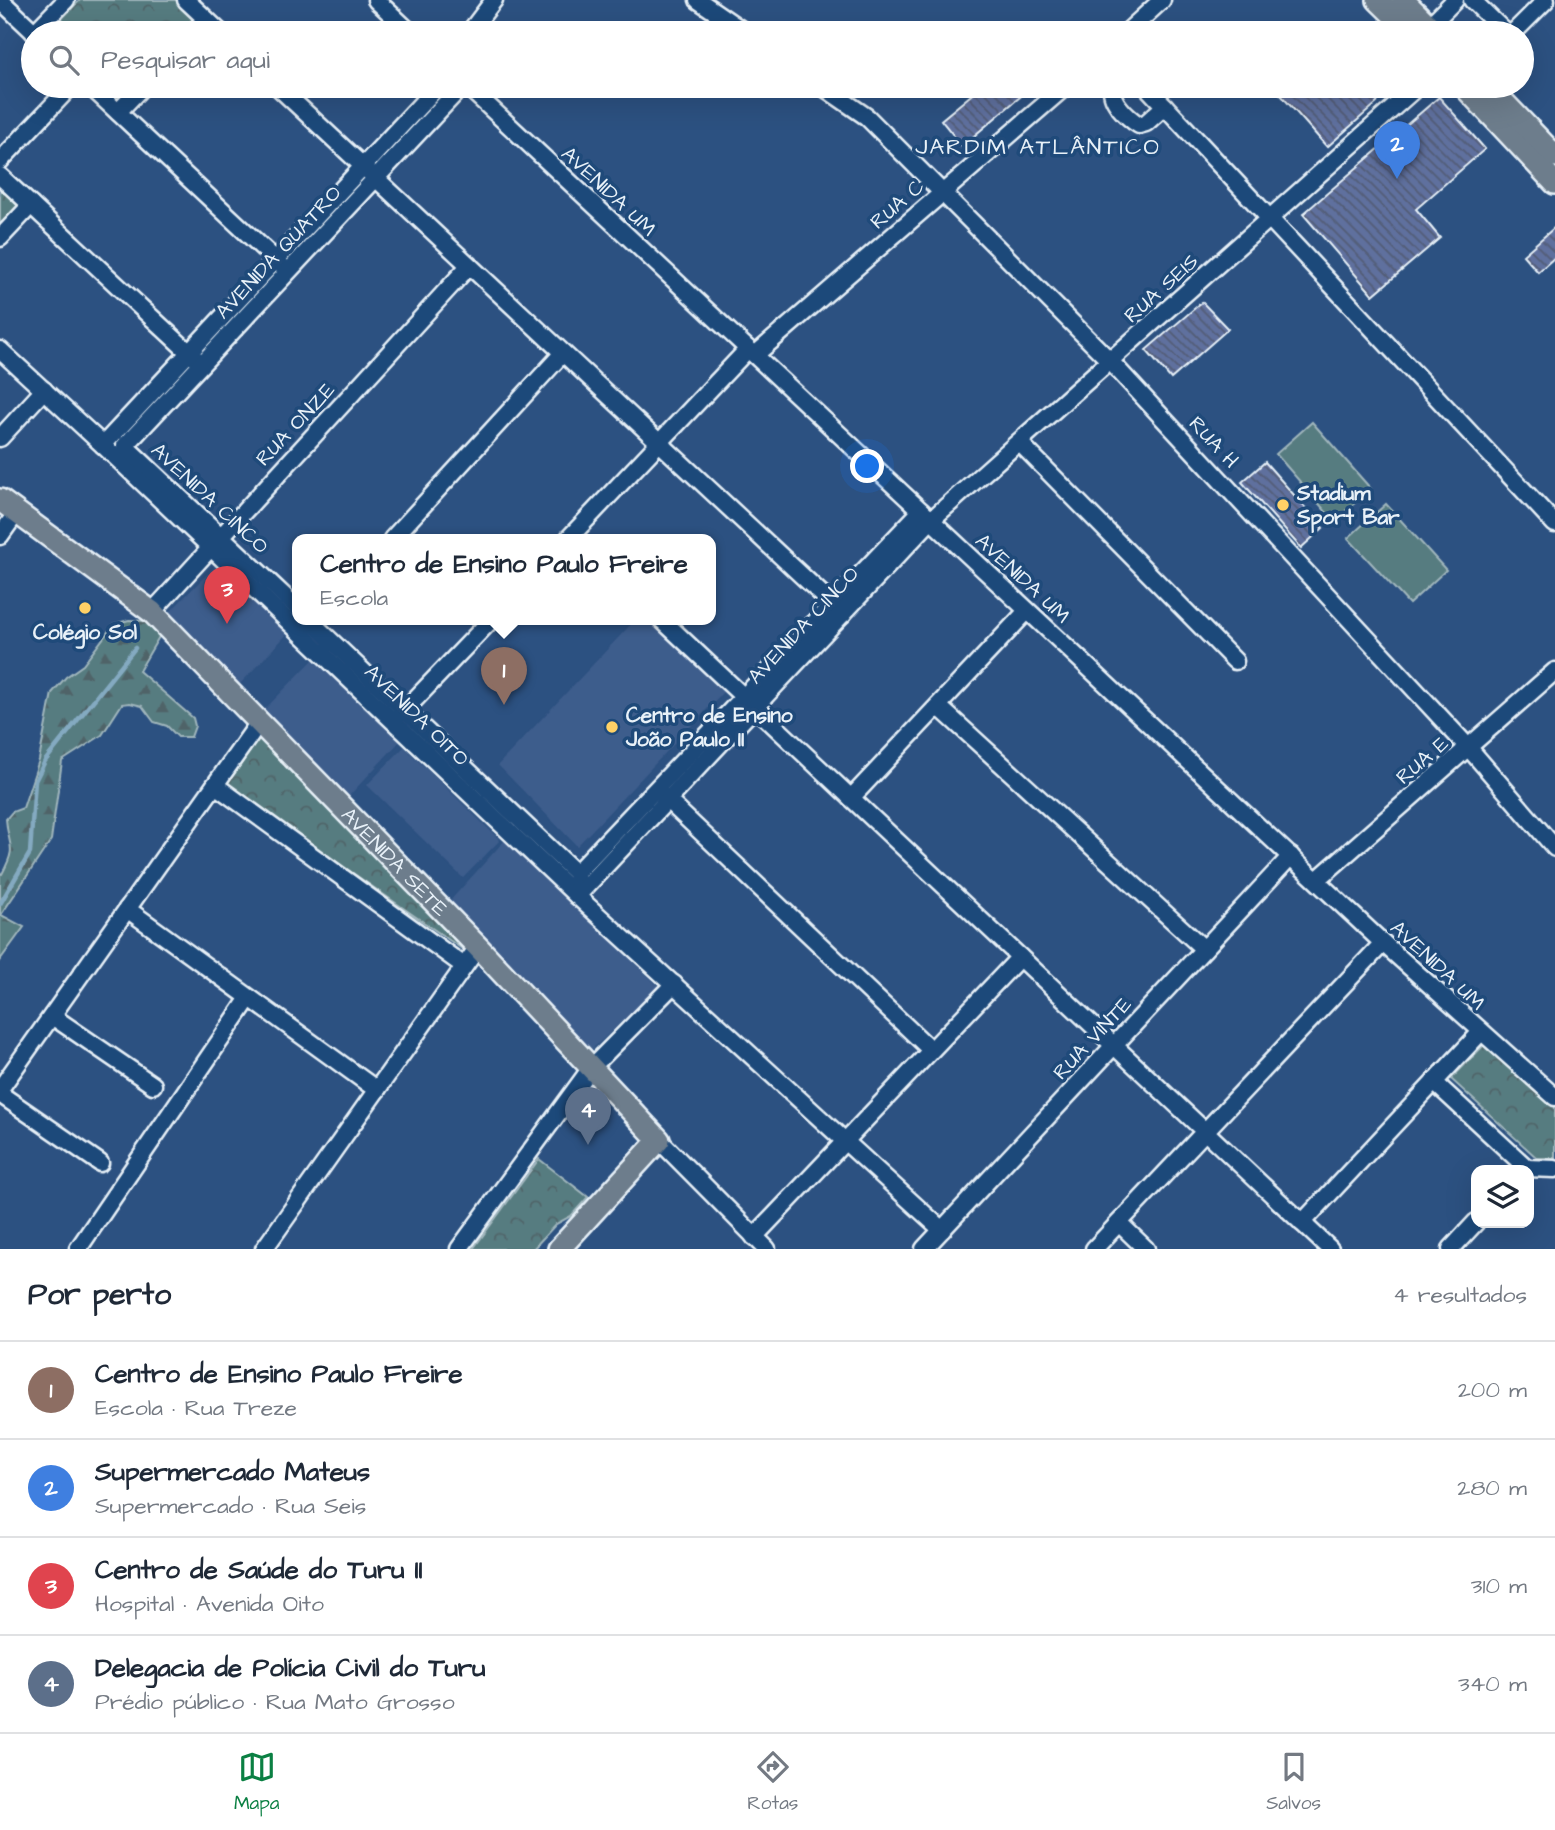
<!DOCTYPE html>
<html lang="pt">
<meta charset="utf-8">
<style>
:root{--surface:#fff;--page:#f6f6f7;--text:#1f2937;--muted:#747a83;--line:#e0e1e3;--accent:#0b8043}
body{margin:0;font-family:"Architects Daughter",sans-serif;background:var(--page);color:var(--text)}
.controls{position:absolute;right:21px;bottom:21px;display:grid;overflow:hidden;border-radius:14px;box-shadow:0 7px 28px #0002}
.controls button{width:63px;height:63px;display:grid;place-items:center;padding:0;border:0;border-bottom:2px solid var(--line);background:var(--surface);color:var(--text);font:35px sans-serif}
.you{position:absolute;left:868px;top:467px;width:24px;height:24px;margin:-18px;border:5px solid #fff;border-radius:50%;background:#1a73e8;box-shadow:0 0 0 10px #1a73e833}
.badge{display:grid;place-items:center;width:46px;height:46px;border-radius:50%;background:var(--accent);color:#fff;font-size:23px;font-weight:700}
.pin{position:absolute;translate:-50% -58px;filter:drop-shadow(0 2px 4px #0008)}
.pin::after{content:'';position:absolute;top:37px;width:24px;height:21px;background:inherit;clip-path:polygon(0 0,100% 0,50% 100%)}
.popup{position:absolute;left:292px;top:534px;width:424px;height:91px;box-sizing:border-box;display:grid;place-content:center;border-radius:14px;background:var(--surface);filter:drop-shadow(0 2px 5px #0005);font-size:23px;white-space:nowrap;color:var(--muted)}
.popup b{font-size:26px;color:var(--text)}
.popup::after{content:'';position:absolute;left:50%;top:100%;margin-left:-14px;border:14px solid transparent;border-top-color:var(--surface)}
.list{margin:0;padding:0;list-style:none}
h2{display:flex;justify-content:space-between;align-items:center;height:91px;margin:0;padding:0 28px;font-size:30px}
h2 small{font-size:23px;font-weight:400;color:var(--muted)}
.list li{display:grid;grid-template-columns:46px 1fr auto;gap:21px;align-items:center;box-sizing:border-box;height:98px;padding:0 28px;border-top:2px solid var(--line)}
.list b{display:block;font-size:26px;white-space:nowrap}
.list p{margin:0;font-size:23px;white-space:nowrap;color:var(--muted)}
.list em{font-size:23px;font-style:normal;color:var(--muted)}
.icon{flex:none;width:38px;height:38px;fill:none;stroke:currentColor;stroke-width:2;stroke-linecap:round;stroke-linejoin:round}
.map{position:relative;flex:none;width:1555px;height:1249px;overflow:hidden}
.search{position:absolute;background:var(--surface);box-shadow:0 7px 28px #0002;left:21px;right:21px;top:21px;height:77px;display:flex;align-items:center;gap:18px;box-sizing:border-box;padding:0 24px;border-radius:38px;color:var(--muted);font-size:26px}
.sheet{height:483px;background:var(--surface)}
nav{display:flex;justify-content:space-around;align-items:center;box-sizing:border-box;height:98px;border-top:2px solid var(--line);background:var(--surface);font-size:19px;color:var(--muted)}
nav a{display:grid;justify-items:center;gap:4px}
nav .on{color:var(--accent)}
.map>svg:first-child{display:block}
.built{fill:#3e5d8c}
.green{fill:#577b80;stroke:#a0b6bc;stroke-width:2}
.forest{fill:url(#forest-firs);stroke:#a0b6bc;stroke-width:2}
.park{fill:url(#park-crowns);stroke:#a0b6bc;stroke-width:2}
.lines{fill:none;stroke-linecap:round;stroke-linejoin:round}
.stream{stroke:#84aac1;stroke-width:4.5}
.building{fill:url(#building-back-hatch);stroke:#e8f1f8;stroke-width:2}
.minor-casing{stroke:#e8f1f8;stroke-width:21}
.major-casing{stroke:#e8f1f8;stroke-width:26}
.minor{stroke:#1f4a7a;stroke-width:16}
.major{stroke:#6d7d8c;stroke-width:21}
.poi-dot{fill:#ffd166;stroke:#1f4a7a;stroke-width:2.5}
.labels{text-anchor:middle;stroke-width:7;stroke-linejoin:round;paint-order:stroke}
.street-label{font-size:21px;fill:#e8f1f8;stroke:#1f4a7a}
.poi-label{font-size:21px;font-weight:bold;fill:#e8f1f8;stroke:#1f4a7a;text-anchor:start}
.neighbourhood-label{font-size:23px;letter-spacing:2px;fill:#e8f1f8;stroke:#1f4a7a}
</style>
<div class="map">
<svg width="1555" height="1249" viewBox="0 0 1555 1249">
<defs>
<pattern id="forest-firs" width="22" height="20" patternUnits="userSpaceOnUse" patternTransform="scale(1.75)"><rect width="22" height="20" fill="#577b80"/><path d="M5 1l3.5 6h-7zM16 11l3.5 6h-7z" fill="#4f6468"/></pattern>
<pattern id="park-crowns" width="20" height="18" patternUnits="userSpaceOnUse" patternTransform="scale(1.75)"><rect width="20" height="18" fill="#577b80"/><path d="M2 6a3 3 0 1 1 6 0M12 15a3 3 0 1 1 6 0" fill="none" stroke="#4f6468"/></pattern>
<pattern id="building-back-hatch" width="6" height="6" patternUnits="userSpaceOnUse" patternTransform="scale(1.75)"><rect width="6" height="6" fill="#5e6f9e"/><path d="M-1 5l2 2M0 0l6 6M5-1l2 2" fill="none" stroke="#525c74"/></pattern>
</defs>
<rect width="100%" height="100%" fill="#2c5181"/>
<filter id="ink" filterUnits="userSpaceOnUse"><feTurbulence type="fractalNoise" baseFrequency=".0143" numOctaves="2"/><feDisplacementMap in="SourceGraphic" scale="14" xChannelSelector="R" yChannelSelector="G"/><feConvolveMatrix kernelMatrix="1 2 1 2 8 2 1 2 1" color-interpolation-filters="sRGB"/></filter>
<g filter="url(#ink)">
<!-- built -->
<g class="built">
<polygon points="215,566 289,632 238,686 166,616"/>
<polygon points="636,619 646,619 725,690 577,846 498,765"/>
<polygon points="313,660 401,740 348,797 265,709"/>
<polygon points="404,747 500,840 463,878 367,785"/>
<polygon points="506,839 659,987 589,1052 448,903"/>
</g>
<!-- green -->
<g class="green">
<polygon points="1312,422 1371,489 1334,521 1276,454"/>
<polygon points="1386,504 1446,570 1409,604 1348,538"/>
</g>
<!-- forest -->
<path class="forest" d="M129,620L144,621L163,630L139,671L193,718L195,726L191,737H178L167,726L154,722L142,706L130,703L122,704L102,735L62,761L51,840L1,915L24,927L0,960V873L2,874C18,844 8,848 6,819L12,812L23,808L39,760L52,693L66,677L83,665L114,624Z"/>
<!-- park -->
<g class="park">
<polygon points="80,0 177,0 200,21 188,33 48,33"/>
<polygon points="104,86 139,86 122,103"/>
<polygon points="0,187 22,208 0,232"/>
<polygon points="261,736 465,951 226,785"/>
<polygon points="1484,1045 1555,1107 1555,1158 1537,1158 1451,1079"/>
<polygon points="539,1159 588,1197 571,1216 556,1224 533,1249 473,1249"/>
</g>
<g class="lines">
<!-- stream -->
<polyline class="stream" points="0,904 30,853 35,781 45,761 135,648"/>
</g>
<!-- building -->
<g class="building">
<polygon points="982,86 1033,86 962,146 941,120"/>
<polygon points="1273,86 1376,86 1382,92 1377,103 1327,147"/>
<polygon points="1439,97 1485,149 1416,209 1440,238 1373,295 1303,214"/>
<polygon points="1555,227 1555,257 1538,272 1523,255"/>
<polygon points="1202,302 1228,329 1171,379 1146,350"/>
<polygon points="1265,462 1323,528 1301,548 1242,482"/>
</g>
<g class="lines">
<defs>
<g id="minor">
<polyline points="0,0 35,33"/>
<polyline points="186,0 221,33"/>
<polyline points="376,0 411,33"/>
<polyline points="698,0 746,33"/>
<polyline points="1472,0 1506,33"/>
<polyline points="1429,26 1455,0"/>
<polyline points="34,33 66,0"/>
<polyline points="193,33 206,19"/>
<polyline points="469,33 494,0"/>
<polyline points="1126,33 1162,0"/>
<polyline points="1513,33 1546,0"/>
<polyline points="90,86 282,266"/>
<polyline points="277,86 843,614"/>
<polyline points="467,86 1383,943 1555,1097"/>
<polyline points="822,86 867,117 1110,361 1468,747 1555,848"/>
<path d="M1113,86C1108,100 1128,118 1139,125L1146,123L1165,106"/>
<polyline points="1146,86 1555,524"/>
<polyline points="118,112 143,86"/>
<polyline points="0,161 71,86"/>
<polyline points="0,176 195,358"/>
<polyline points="0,238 31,205"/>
<polyline points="0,350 103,445 577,896 942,1230"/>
<polyline points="755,355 1066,86"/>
<polyline points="0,438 44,390"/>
<polyline points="1019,442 1235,661"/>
<polyline points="103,445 438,86"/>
<polyline points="125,446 462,86"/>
<polyline points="125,446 298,609"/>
<polyline points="0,536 17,512"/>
<polyline points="392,539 563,353"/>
<polyline points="568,539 748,349"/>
<polyline points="152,612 469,266"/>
<polyline points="308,619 576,873 577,883"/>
<polyline points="661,619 1330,1249"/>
<polyline points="938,706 1204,949"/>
<polyline points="399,716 492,619"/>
<polyline points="215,785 464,966"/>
<polyline points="661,794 931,1050"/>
<polyline points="851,798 1027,611"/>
<polyline points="576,873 921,511"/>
<polyline points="1317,880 1555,671"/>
<polyline points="577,896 931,520 1418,86"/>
<polyline points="127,909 377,1090"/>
<polyline points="52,1016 153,1085"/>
<polyline points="1434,1082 1527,1168"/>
<polyline points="0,1089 260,721"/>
<polyline points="0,1094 100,1163"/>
<polyline points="659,1140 767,1249"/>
<polyline points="1527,1168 1555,1169"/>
<polyline points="1119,1223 1146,1249"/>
<polyline points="1302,1223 1481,1032"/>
<polyline points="754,1237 1020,957"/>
<polyline points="78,1249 249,998"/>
<polyline points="264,1249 478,947"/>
<polyline points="459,1249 591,1068 674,984"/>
<polyline points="924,1249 1291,856"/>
<polyline points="1094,1249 1383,943"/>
<polyline points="1451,1249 1476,1222"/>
</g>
<g id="major">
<polyline points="1378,0 1412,33"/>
<polyline points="1403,0 1436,33"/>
<polyline points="1464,86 1555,183"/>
<polyline points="1488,86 1555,156"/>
<path id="s1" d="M0,500L152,612L478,947L659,1140L559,1249"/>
</g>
</defs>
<!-- minor casing -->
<use href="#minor" class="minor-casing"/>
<!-- major casing -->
<use href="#major" class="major-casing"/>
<!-- minor -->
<use href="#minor" class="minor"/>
<!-- major -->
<use href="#major" class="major"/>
</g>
</g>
<!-- markers -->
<g class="poi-dot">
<circle cx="1283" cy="505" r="7"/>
<circle cx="85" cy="608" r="7"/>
<circle cx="612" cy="727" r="7"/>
</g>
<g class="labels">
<!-- street labels -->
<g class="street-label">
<text transform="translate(609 191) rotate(43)" y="7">AVENIDA UM</text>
<text transform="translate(897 204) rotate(-41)" y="7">RUA C</text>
<text transform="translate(278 252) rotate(-47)" y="7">AVENIDA QUATRO</text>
<text transform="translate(1161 288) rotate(-42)" y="7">RUA SEIS</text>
<text transform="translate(295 424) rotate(-47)" y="7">RUA ONZE</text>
<text transform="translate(1214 442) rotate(47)" y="7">RUA H</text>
<text transform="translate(210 498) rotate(43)" y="7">AVENIDA CINCO</text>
<text transform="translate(1023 578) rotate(43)" y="7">AVENIDA UM</text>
<text transform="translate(803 625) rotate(-47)" y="7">AVENIDA CINCO</text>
<text transform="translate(417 715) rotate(44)" y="7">AVENIDA OITO</text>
<text transform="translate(1422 760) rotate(-41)" y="7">RUA E</text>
<text dy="7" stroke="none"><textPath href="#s1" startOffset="537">AVENIDA SETE</textPath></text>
<text transform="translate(1438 965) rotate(43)" y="7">AVENIDA UM</text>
<text transform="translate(1092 1038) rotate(-47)" y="7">RUA VINTE</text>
</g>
<!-- poi labels -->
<g class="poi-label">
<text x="1297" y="500">Stadium<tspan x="1297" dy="24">Sport Bar</tspan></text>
<text x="85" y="639" text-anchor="middle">Colégio Sol</text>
<text x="626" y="722">Centro de Ensino<tspan x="626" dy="24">João Paulo II</tspan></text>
</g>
<!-- neighbourhood labels -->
<g class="neighbourhood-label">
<text x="1038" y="154">JARDIM ATLÂNTICO</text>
</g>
</g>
</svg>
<div class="controls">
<button><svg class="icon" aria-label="layers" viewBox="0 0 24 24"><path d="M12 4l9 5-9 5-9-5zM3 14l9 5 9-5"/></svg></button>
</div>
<div class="you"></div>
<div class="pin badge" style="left:504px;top:705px;background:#8d6e63">1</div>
<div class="popup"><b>Centro de Ensino Paulo Freire</b>Escola</div>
<div class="pin badge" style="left:1397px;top:179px;background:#3f7fe0">2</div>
<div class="pin badge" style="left:227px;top:624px;background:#e0444e">3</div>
<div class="pin badge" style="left:588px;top:1145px;background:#5c6f8a">4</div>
<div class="search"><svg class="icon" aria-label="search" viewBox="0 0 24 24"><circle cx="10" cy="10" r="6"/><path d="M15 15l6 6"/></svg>Pesquisar aqui</div>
</div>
<section class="sheet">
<h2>Por perto<small>4 resultados</small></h2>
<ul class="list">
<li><span class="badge" style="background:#8d6e63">1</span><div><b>Centro de Ensino Paulo Freire</b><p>Escola · Rua Treze</p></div><em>200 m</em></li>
<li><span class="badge" style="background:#3f7fe0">2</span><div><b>Supermercado Mateus</b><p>Supermercado · Rua Seis</p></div><em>280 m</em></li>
<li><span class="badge" style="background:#e0444e">3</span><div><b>Centro de Saúde do Turu II</b><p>Hospital · Avenida Oito</p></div><em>310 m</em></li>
<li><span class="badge" style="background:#5c6f8a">4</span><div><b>Delegacia de Polícia Civil do Turu</b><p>Prédio público · Rua Mato Grosso</p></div><em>340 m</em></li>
</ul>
</section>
<nav>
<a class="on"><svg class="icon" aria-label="map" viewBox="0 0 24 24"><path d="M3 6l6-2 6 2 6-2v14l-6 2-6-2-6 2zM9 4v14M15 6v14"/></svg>Mapa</a>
<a><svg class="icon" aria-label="directions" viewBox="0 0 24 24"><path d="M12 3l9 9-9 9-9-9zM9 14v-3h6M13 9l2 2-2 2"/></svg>Rotas</a>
<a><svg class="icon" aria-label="saved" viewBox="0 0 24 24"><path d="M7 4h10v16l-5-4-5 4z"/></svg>Salvos</a>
</nav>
